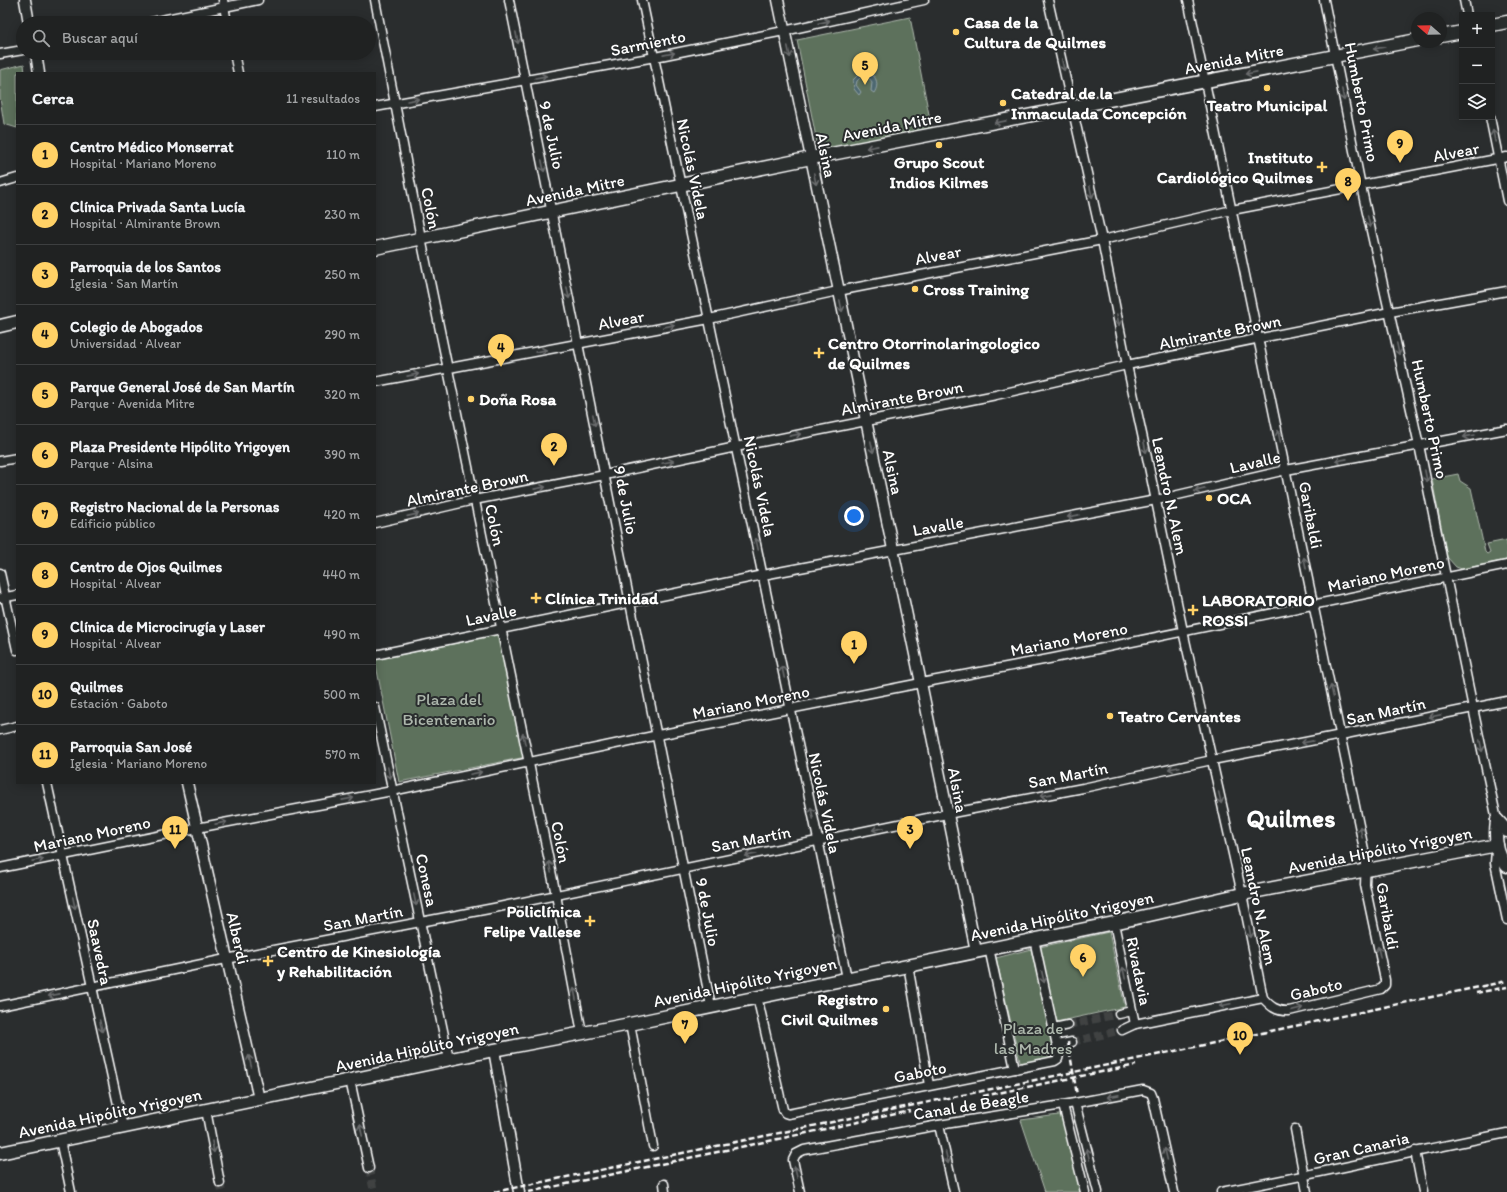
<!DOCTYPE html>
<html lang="es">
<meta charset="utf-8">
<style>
:root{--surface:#202222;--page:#2d2f2f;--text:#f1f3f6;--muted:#a2a4a5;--line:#3d3f40;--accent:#ffd166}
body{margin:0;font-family:Itim,sans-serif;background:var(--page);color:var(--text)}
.controls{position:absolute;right:12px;top:12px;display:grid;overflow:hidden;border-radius:0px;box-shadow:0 2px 10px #0003}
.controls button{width:36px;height:36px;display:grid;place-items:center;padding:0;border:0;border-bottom:1px solid var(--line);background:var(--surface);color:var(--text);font:20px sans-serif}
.compass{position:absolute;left:1411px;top:12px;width:36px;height:36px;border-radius:50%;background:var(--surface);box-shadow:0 2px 10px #0003;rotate:290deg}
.you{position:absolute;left:854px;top:516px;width:14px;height:14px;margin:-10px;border:3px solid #fff;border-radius:50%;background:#1a73e8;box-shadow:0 0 0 6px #1a73e833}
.badge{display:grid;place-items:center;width:26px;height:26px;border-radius:50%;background:var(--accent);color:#111;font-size:13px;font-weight:700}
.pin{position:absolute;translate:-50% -33px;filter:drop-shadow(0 1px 2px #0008)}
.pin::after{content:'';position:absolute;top:21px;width:14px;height:12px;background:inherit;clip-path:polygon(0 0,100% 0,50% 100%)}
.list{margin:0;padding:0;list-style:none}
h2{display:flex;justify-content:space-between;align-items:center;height:52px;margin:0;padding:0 16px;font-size:17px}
h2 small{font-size:13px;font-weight:400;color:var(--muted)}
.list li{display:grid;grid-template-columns:26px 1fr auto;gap:12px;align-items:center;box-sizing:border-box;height:60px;padding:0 16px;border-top:1px solid var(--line)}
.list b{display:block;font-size:15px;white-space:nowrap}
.list p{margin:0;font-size:13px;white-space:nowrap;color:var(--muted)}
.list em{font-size:13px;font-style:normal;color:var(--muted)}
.icon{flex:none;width:22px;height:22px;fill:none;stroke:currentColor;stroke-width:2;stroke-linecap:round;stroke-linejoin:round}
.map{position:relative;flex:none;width:1507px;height:1192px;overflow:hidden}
.search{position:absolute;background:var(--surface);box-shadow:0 2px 10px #0003;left:16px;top:16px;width:360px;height:44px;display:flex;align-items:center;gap:10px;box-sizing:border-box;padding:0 14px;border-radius:22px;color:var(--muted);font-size:15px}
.panel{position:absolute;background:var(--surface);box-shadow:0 2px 10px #0003;left:16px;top:72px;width:360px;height:712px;border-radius:0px}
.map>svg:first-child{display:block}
.green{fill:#5d715b;stroke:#aeb8ad}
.water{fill:#4d6771;stroke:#94a4aa}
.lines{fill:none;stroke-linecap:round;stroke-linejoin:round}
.minor-tunnel{stroke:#3f4243;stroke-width:8;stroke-dasharray:8 4;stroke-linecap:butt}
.minor-casing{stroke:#fff;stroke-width:11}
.tertiary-casing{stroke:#fff;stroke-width:13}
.secondary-casing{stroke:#fff;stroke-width:15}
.minor{stroke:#2a2d2e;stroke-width:8}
.tertiary{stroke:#2a2d2e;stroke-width:10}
.secondary{stroke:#2a2d2e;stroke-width:12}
.rail{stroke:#fff;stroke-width:2.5;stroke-dasharray:6 3;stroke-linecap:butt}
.oneway{stroke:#6a6c6d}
.poi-dot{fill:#ffd166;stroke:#2a2d2e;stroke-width:1.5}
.labels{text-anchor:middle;stroke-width:4;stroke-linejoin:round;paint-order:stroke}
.poi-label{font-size:17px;font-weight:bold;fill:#fff;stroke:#2a2d2e;text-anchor:start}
.street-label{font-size:17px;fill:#fff;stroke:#2a2d2e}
.park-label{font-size:17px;fill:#aeb8ad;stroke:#2a2d2e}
.town-label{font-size:25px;font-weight:bold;fill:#fff;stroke:#2a2d2e}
</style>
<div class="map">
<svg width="1507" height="1192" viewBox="0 0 1507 1192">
<rect width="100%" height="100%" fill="#2a2d2e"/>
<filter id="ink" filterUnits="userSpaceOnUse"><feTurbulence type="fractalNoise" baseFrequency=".025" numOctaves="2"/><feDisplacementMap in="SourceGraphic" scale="8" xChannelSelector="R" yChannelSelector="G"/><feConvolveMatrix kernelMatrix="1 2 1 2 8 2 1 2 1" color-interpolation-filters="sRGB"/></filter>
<g filter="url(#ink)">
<!-- green -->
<g class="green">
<polygon points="910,17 932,130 819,153 797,40"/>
<polygon points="24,64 25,73 17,73 17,128 4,124 0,98 0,70"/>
<polygon points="1458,474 1460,481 1471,488 1485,552 1487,554 1490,552 1487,544 1507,540 1507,560 1462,569 1456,567 1447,557 1432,479"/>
<polygon points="500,634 526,757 399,782 375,660"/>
<polygon points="1109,932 1125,1007 1056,1022 1040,947"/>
<polygon points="1031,949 1056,1057 1021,1066 996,958"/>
<polygon points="1066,1114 1088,1192 1045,1192 1021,1120"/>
</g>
<!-- water -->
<path class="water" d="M866,72C876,74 880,84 874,93L871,91L872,82C869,77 866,76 861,77L857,81L856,85L861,92L859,95L854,89L853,80L859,74Z"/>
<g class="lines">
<!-- minor-tunnel -->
<g class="minor-tunnel">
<polyline points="1068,1025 1119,1014"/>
<polyline points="1072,1042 1122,1030"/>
<polyline points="369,1168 374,1192"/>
<polyline points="220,1183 222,1192"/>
</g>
<defs>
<g id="minor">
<polyline points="223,0 227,23"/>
<polyline points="375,0 421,238 556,895 582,1033"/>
<polyline points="509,0 711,1006"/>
<polyline points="642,0 847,978"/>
<path d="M1048,0L1102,240L1127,365L1145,448L1183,631L1242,894L1263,998C1270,1006 1277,1012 1289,1011L1381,989L1385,985V980L1365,885L1366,859L1188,0"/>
<polyline points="1324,0 1361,186 1419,445 1473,708 1497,820"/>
<polyline points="1464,0 1467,15"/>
<polyline points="147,23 258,0"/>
<polyline points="234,53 238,73"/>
<polyline points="0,54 23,50"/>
<polyline points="375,107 655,57 784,31 924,0"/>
<polyline points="1490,117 1507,201"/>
<polyline points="0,183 17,178"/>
<polyline points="375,382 709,319 838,291 1102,240 1232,210 1507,157"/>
<polyline points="0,461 17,458"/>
<polyline points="375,523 474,500 605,475 736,447 996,395 1127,365 1390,312 1507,291"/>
<polyline points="0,573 17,650"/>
<polyline points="1,598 17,595"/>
<polyline points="375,655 763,575 1156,500 1286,470 1507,429"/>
<polyline points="375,707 449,1059"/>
<polyline points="0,730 17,726"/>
<polyline points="47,783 123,1127"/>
<polyline points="1496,850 1495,863 1507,920"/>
<polyline points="0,868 197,828 392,791 658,735 921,683 1054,658 1507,565"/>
<polyline points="1114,923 1135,1024"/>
<polyline points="989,948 1015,1069"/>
<polyline points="908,965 929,1085"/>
<polyline points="757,996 783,1110 785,1113 788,1114 1055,1061 1058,1059 1059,1055 1034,939"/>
<polyline points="0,1006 226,959 494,908 947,814 1083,788 1212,760 1341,735 1507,701"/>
<polyline points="1119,1014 1132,1011"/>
<polyline points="630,1024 653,1146"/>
<polyline points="1054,1028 1068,1025"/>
<polyline points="1122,1030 1135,1024 1263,998"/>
<polyline points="1057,1045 1072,1042"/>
<polyline points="350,1080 369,1168"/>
<polyline points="1075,1103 1098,1192"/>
<polyline points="1063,1105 1085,1192"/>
<polyline points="206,1110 220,1183"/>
<polyline points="939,1125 954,1192"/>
<polyline points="1295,1129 1307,1192"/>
<polyline points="60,1140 71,1192"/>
<polyline points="1415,1151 1423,1192"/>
<polyline points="664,1184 665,1192"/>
<polyline points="800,1192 793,1160 796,1154 804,1150 939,1125 1075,1103 1143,1090 1151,1093 1153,1098 1174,1192"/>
<path d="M1221,1192C1316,1174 1411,1152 1507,1133"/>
</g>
<g id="tertiary">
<polyline points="25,0 29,23"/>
<polyline points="778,0 921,683 976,951"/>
<polyline points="36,53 39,73"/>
<polyline points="187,783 259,1099"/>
<polyline points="494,1050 519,1192"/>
</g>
<g id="secondary">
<polyline points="1492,25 1507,22"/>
<polyline points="1441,36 1462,32"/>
<polyline points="375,248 811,158 1417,40"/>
<polyline points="0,326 17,322"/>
<path d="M1497,820C1495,836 1495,853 1507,866"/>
<polyline points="1497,820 1507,831"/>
<polyline points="0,1153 494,1050 630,1024 1114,923 1242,894 1497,845"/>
</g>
</defs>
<!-- minor casing -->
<use href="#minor" class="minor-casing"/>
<!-- tertiary casing -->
<use href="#tertiary" class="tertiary-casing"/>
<!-- secondary casing -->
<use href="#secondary" class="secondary-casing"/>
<!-- minor -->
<use href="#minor" class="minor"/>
<!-- tertiary -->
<use href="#tertiary" class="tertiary"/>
<!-- secondary -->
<use href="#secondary" class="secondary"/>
<!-- rail -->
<g class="rail">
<polyline points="1476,993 1507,987"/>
<polyline points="1068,1042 1077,1095"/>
<polyline points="983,1096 1136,1065"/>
<polyline points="494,1192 1238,1038 1507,981"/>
<polyline points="529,1192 910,1111"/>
</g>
</g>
<!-- one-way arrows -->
<defs><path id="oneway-shaft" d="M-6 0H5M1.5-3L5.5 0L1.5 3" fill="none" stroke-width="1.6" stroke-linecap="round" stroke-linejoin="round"/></defs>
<g class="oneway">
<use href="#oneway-shaft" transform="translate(824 22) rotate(-13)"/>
<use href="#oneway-shaft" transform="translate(1330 28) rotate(78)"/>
<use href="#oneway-shaft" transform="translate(517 38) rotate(79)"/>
<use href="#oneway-shaft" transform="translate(1379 48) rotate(169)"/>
<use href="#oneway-shaft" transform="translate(789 52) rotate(78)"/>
<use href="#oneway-shaft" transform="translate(669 54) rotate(-11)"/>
<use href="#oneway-shaft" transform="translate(1063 65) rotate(78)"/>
<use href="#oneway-shaft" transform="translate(1251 73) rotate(169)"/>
<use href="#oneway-shaft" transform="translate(541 77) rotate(-10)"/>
<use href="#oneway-shaft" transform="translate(1343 95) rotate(79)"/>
<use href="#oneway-shaft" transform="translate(413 100) rotate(-10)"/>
<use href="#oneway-shaft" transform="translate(1000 122) rotate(169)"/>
<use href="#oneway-shaft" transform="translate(1494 136) rotate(-101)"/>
<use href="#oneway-shaft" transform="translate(872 147) rotate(169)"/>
<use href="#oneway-shaft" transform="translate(543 166) rotate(78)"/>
<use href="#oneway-shaft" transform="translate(815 179) rotate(78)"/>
<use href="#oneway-shaft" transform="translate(1091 192) rotate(77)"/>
<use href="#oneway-shaft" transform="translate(1369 222) rotate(77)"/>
<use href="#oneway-shaft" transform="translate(568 293) rotate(79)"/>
<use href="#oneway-shaft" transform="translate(796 300) rotate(-12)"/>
<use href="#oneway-shaft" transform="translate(841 306) rotate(78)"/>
<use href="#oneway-shaft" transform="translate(1118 320) rotate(79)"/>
<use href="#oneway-shaft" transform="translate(669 326) rotate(-11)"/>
<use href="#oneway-shaft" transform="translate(1398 349) rotate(78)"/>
<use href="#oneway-shaft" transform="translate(541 351) rotate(-11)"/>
<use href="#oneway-shaft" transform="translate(413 375) rotate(-11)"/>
<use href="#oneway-shaft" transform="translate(594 420) rotate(79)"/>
<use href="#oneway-shaft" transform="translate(795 435) rotate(-11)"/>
<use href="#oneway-shaft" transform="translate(1279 436) rotate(-102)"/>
<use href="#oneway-shaft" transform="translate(1469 436) rotate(170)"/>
<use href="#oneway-shaft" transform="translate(872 447) rotate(78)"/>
<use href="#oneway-shaft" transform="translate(1145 447) rotate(78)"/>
<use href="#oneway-shaft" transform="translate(1341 460) rotate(169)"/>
<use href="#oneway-shaft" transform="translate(668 462) rotate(-12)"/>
<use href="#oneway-shaft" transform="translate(1426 476) rotate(79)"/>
<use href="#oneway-shaft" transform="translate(540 488) rotate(-11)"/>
<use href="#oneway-shaft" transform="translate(1200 490) rotate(167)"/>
<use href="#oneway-shaft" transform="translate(413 515) rotate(-13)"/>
<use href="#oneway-shaft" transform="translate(1073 516) rotate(169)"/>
<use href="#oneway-shaft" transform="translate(757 544) rotate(-102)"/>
<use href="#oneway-shaft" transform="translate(1305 563) rotate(-101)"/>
<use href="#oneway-shaft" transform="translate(491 585) rotate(-102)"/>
<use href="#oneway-shaft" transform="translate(783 672) rotate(-102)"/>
<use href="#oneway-shaft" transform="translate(1332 691) rotate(-102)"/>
<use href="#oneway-shaft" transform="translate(1435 716) rotate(168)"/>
<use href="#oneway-shaft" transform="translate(524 739) rotate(-102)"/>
<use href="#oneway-shaft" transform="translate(1307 742) rotate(169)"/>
<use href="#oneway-shaft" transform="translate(1481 746) rotate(78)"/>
<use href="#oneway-shaft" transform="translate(1174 768) rotate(168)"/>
<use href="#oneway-shaft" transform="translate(389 773) rotate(78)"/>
<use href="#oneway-shaft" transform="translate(476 773) rotate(-12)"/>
<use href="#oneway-shaft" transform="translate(1046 795) rotate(169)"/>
<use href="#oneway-shaft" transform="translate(1220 798) rotate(77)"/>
<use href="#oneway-shaft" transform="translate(348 799) rotate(-11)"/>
<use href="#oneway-shaft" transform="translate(812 813) rotate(-102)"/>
<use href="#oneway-shaft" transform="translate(221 823) rotate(-11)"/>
<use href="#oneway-shaft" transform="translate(878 829) rotate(168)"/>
<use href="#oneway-shaft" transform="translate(1361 832) rotate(-101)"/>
<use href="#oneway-shaft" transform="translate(751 855) rotate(169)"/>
<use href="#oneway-shaft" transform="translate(38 860) rotate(-11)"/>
<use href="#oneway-shaft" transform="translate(550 867) rotate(-101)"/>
<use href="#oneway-shaft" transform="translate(415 900) rotate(78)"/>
<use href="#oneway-shaft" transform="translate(74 903) rotate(78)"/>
<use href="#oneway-shaft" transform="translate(1250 932) rotate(79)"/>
<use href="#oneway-shaft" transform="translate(839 940) rotate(-102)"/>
<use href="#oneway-shaft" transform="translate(1379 952) rotate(-102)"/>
<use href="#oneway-shaft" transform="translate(1124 973) rotate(-102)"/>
<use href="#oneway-shaft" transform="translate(1043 977) rotate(77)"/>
<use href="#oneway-shaft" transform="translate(575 994) rotate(-101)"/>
<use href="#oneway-shaft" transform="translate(54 995) rotate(169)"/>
<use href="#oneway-shaft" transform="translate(1225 1005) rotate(168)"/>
<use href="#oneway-shaft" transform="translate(1297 1009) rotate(-14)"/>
<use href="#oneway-shaft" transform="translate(101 1026) rotate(77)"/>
<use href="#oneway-shaft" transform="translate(250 1061) rotate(-103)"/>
<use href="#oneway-shaft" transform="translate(501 1088) rotate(80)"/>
<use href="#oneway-shaft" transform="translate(1113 1096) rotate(169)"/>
<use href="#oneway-shaft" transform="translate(361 1130) rotate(-102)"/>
<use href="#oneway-shaft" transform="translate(213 1147) rotate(80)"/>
<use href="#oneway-shaft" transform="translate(1088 1154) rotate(-104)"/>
<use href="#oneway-shaft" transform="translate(1166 1154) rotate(-103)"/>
<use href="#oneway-shaft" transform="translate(947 1158) rotate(77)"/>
<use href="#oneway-shaft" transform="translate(796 1172) rotate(-102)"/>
</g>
</g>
<!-- markers -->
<g class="poi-dot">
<circle cx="956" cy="32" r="4"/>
<circle cx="1267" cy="88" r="4"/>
<circle cx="1003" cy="103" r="4"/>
<circle cx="939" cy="145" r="4"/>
<path d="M1320 161h4v4h4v4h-4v4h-4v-4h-4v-4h4z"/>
<circle cx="915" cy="289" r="4"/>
<path d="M817 347h4v4h4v4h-4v4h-4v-4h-4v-4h4z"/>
<circle cx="471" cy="399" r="4"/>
<circle cx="1209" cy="498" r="4"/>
<path d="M534 592h4v4h4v4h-4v4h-4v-4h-4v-4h4z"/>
<path d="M1191 604h4v4h4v4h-4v4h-4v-4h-4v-4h4z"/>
<circle cx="1110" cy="716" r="4"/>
<path d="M588 915h4v4h4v4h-4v4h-4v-4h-4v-4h4z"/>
<path d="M266 955h4v4h4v4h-4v4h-4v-4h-4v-4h4z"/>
<circle cx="886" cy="1009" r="4"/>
</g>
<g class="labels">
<!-- poi labels -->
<g class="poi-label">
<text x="964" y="28">Casa de la<tspan x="964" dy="20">Cultura de Quilmes</tspan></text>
<text x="1011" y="99">Catedral de la<tspan x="1011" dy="20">Inmaculada Concepción</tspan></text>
<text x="1267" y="111" text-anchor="middle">Teatro Municipal</text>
<text x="1313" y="163" text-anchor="end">Instituto<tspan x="1313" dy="20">Cardiológico Quilmes</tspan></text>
<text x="939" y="168" text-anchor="middle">Grupo Scout<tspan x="939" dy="20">Indios Kilmes</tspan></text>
<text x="923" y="295">Cross Training</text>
<text x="828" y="349">Centro Otorrinolaringologico<tspan x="828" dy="20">de Quilmes</tspan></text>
<text x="479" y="405">Doña Rosa</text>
<text x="1217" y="504">OCA</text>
<text x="545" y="604">Clínica Trinidad</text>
<text x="1202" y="606">LABORATORIO<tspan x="1202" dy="20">ROSSI</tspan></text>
<text x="1118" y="722">Teatro Cervantes</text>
<text x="581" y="917" text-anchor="end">Policlínica<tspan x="581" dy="20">Felipe Vallese</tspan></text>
<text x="277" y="957">Centro de Kinesiología<tspan x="277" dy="20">y Rehabilitación</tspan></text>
<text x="878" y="1005" text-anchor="end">Registro<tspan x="878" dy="20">Civil Quilmes</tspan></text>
</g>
<!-- street labels -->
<g class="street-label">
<text transform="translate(648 43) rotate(-11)" y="6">Sarmiento</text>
<text transform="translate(1234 59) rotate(-11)" y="6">Avenida Mitre</text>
<text transform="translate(1362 102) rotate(79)" y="6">Humberto Primo</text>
<text transform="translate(892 126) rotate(-11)" y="6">Avenida Mitre</text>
<text transform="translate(552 135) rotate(78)" y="6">9 de Julio</text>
<text transform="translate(1456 152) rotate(-11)" y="6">Alvear</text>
<text transform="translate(826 155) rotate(78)" y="6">Alsina</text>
<text transform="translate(693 169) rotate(78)" y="6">Nicolás Videla</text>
<text transform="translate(575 190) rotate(-12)" y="6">Avenida Mitre</text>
<text transform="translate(431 208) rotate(79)" y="6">Colón</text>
<text transform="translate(938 255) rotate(-11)" y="6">Alvear</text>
<text transform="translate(621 320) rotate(-11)" y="6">Alvear</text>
<text transform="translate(1220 332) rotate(-11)" y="6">Almirante Brown</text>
<text transform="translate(902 398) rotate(-11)" y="6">Almirante Brown</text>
<text transform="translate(1430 419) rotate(78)" y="6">Humberto Primo</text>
<text transform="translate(1255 462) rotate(-13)" y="6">Lavalle</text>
<text transform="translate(893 472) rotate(78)" y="6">Alsina</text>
<text transform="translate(760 486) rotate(78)" y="6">Nicolás Videla</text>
<text transform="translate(467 488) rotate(-12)" y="6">Almirante Brown</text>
<text transform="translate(1170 496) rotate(78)" y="6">Leandro N. Alem</text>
<text transform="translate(626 500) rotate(79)" y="6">9 de Julio</text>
<text transform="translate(1311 515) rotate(79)" y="6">Garibaldi</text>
<text transform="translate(495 525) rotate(78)" y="6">Colón</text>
<text transform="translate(938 526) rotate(-10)" y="6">Lavalle</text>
<text transform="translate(1386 574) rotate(-12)" y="6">Mariano Moreno</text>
<text transform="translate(491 615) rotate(-12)" y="6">Lavalle</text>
<text transform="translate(1069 639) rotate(-11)" y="6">Mariano Moreno</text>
<text transform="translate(751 702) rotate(-11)" y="6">Mariano Moreno</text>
<text transform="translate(1386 711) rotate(-12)" y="6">San Martín</text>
<text transform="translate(1068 775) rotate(-11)" y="6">San Martín</text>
<text transform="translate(958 790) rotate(79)" y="6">Alsina</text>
<text transform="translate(825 803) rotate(78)" y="6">Nicolás Videla</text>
<text transform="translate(92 834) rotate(-12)" y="6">Mariano Moreno</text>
<text transform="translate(751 839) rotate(-11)" y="6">San Martín</text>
<text transform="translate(561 842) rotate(79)" y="6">Colón</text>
<text transform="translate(1380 850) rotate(-11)" y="6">Avenida Hipólito Yrigoyen</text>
<text transform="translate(427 880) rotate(78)" y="6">Conesa</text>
<text transform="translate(1259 906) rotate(78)" y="6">Leandro N. Alem</text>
<text transform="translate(708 912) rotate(79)" y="6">9 de Julio</text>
<text transform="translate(1062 916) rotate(-12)" y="6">Avenida Hipólito Yrigoyen</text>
<text transform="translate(1388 916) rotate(80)" y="6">Garibaldi</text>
<text transform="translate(363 918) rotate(-11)" y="6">San Martín</text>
<text transform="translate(238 938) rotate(77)" y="6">Alberdi</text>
<text transform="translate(100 952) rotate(78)" y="6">Saavedra</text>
<text transform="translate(1139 971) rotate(78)" y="6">Rivadavia</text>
<text transform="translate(745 982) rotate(-12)" y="6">Avenida Hipólito Yrigoyen</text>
<text transform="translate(1316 989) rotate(-13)" y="6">Gaboto</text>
<text transform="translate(427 1047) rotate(-12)" y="6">Avenida Hipólito Yrigoyen</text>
<text transform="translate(920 1072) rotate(-11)" y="6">Gaboto</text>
<text transform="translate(971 1105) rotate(-9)" y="6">Canal de Beagle</text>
<text transform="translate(110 1113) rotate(-12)" y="6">Avenida Hipólito Yrigoyen</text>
<text transform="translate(1361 1148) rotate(-13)" y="6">Gran Canaria</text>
</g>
<!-- park labels -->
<g class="park-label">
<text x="449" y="705">Plaza del<tspan x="449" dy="20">Bicentenario</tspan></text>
<text x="1033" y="1034">Plaza de<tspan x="1033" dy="20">las Madres</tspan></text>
</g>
<!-- town labels -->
<g class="town-label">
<text x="1291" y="827">Quilmes</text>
</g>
</g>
</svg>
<div class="controls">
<button>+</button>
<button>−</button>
<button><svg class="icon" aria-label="layers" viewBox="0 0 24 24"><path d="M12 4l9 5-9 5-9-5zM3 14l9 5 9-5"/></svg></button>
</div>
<svg class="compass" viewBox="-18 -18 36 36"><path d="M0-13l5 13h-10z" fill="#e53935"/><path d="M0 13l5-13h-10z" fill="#a2a4a5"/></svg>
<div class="you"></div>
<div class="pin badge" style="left:854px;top:664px">1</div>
<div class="pin badge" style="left:554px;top:466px">2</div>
<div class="pin badge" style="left:910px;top:849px">3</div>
<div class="pin badge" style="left:501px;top:367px">4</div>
<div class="pin badge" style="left:865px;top:85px">5</div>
<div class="pin badge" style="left:1083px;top:977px">6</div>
<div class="pin badge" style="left:685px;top:1044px">7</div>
<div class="pin badge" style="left:1348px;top:201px">8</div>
<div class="pin badge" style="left:1400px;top:163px">9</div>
<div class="pin badge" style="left:1240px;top:1055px">10</div>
<div class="pin badge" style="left:175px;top:849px">11</div>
<div class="search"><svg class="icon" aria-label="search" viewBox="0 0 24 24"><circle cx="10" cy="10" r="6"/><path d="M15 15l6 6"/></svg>Buscar aquí</div>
<section class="panel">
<h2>Cerca<small>11 resultados</small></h2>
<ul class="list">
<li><span class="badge">1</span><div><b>Centro Médico Monserrat</b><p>Hospital · Mariano Moreno</p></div><em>110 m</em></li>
<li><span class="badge">2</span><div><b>Clínica Privada Santa Lucía</b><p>Hospital · Almirante Brown</p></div><em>230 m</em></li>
<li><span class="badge">3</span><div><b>Parroquia de los Santos</b><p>Iglesia · San Martín</p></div><em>250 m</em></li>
<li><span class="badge">4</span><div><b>Colegio de Abogados</b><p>Universidad · Alvear</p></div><em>290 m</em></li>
<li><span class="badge">5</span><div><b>Parque General José de San Martín</b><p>Parque · Avenida Mitre</p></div><em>320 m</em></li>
<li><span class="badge">6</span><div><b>Plaza Presidente Hipólito Yrigoyen</b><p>Parque · Alsina</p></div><em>390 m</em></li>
<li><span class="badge">7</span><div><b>Registro Nacional de la Personas</b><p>Edificio público</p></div><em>420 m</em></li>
<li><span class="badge">8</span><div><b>Centro de Ojos Quilmes</b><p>Hospital · Alvear</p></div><em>440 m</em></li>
<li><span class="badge">9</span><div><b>Clínica de Microcirugía y Laser</b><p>Hospital · Alvear</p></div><em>490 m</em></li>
<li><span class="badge">10</span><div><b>Quilmes</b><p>Estación · Gaboto</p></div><em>500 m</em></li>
<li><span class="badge">11</span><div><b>Parroquia San José</b><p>Iglesia · Mariano Moreno</p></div><em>570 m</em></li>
</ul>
</section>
</div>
